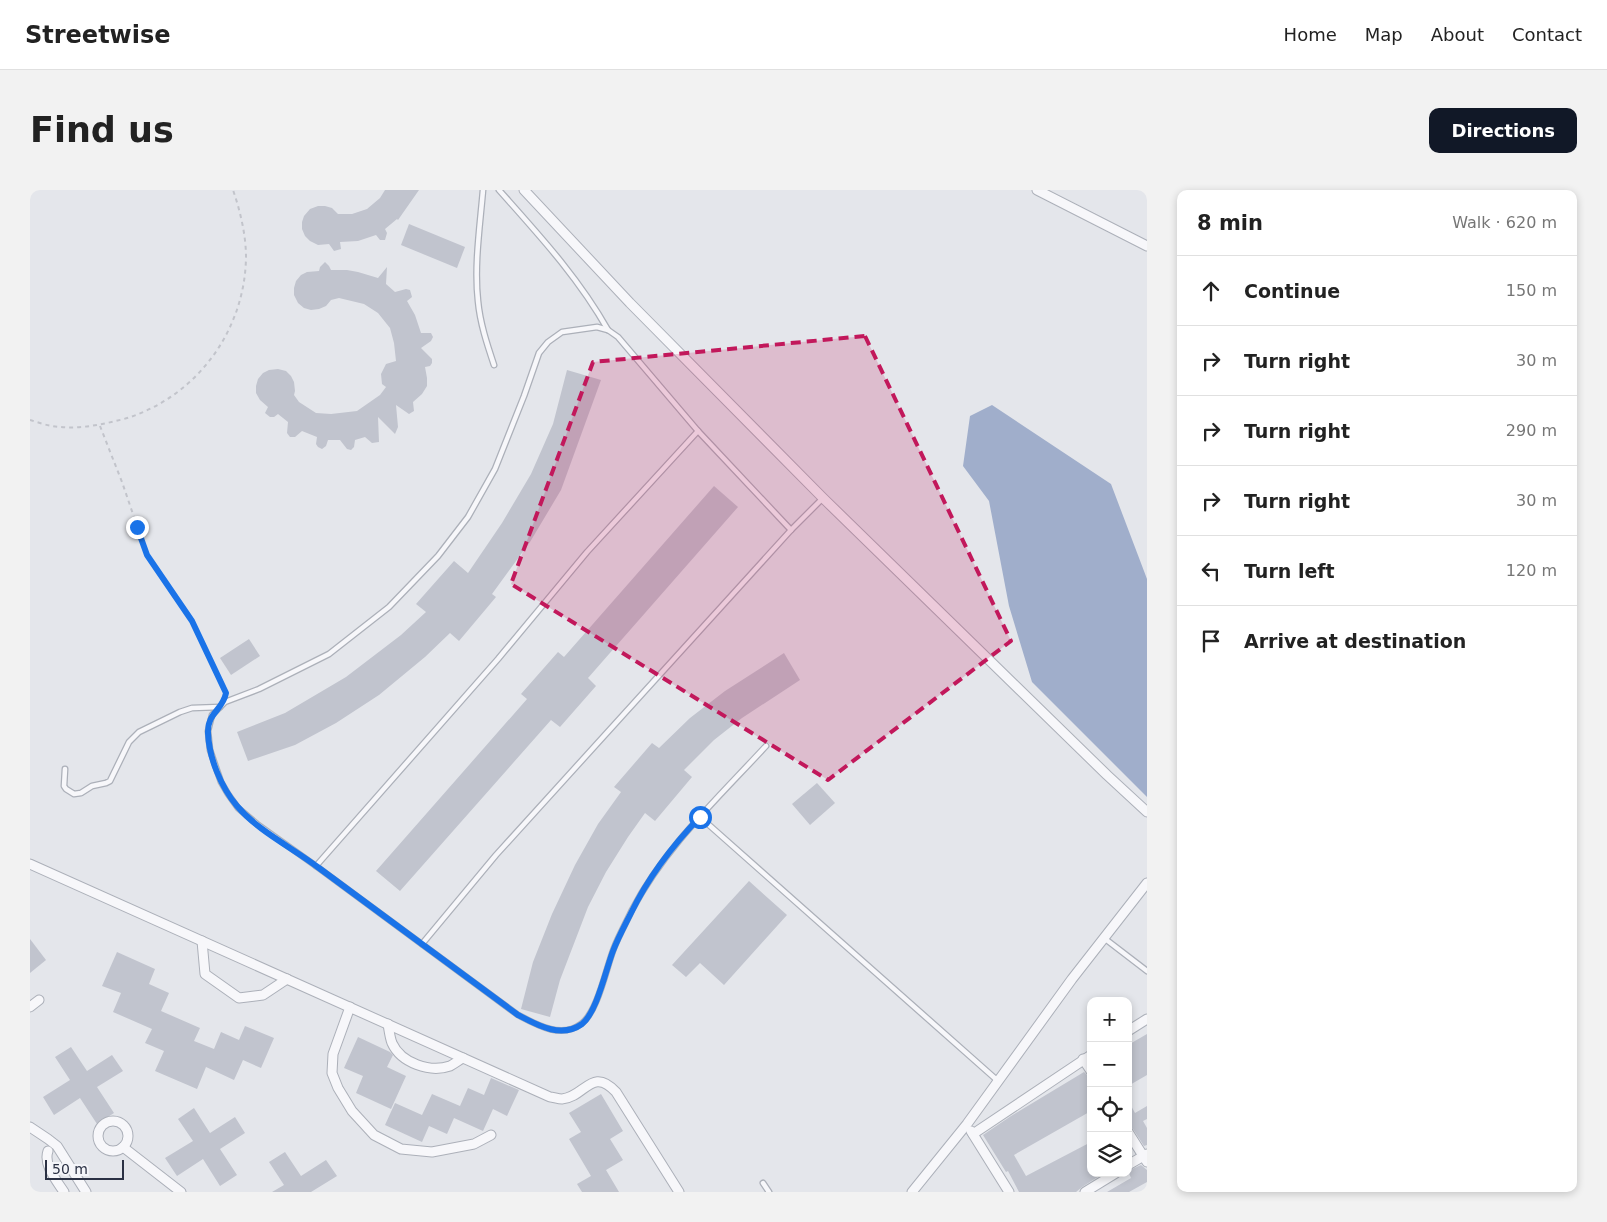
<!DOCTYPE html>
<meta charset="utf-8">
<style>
:root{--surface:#fff;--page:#f2f2f2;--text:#222;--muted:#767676;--line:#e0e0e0;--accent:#111827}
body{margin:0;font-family:"DejaVu Sans",sans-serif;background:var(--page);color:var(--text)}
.controls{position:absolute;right:15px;bottom:15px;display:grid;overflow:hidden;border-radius:10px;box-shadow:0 2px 8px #0003}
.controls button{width:45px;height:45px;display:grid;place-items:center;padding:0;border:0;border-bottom:1px solid var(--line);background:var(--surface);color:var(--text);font:25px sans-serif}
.scale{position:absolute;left:15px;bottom:12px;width:79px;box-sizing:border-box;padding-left:5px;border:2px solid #2b3144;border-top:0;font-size:14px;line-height:18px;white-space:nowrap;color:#2b3144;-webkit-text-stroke:4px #f4f5f9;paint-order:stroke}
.stop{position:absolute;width:15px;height:15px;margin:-11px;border:4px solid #1a73e8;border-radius:50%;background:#fff}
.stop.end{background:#1a73e8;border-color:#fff;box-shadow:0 1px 5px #0008}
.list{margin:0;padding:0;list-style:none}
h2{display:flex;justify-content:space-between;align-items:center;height:65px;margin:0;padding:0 20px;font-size:21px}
h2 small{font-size:16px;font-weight:400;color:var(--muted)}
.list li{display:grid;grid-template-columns:32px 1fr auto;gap:15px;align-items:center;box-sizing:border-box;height:70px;padding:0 20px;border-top:1px solid var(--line)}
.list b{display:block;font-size:19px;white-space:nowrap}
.list em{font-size:16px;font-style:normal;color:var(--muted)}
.icon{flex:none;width:28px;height:28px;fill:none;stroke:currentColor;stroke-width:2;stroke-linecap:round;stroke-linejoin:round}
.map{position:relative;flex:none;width:1117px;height:1002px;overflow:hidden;border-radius:10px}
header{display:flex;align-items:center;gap:30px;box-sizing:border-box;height:70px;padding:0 25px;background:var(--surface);border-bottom:1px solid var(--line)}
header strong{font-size:24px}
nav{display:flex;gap:28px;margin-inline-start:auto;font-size:18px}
.intro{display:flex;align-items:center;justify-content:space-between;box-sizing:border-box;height:120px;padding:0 30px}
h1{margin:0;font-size:35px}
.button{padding:12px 22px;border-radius:10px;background:var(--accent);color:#fff;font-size:18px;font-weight:700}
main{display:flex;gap:30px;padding:0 30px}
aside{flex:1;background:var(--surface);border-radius:10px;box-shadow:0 2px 8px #0003}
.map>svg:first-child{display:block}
.water{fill:#a0aecb}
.building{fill:#c1c4ce}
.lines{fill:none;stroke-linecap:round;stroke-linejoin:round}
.service-casing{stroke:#acb0b9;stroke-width:7}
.minor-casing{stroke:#acb0b9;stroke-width:11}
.path{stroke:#c2c4cb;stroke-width:2;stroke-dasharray:4 4;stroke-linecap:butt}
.service{stroke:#f7f7fa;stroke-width:4.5}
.minor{stroke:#f7f7fa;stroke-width:9}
.route{stroke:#1a73e8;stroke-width:6}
.marked{fill:#c2185b;fill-opacity:0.2;stroke:#c2185b;stroke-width:4;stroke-dasharray:10 6;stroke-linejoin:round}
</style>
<header>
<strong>Streetwise</strong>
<nav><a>Home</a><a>Map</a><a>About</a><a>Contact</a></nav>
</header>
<div class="intro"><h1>Find us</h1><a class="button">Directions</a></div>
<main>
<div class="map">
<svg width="1117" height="1002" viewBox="0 0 1117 1002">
<rect width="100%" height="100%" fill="#e4e6eb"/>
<!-- water -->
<polygon class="water" points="962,215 1081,294 1117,389 1117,607 1002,492 979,416 959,311 933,276 940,226"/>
<!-- building -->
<g class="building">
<polygon points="355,0 389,0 368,30 367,29 355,39 357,43 355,50 350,50 346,45 328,51 310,52 311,59 304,61 299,54 288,55 280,51 275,46 272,39 272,32 274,26 280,19 288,16 295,16 302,18 308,24 322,24 337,19 350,8"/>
<polygon points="379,34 435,57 427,78 371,55"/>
<polygon points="295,72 299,76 301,80 317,80 328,82 348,88 357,77 356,94 365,102 376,99 380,100 382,107 377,111 385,125 391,143 401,143 403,147 401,151 391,158 402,169 402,173 400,176 395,177 397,188 397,196 392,204 383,212 384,221 379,224 366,215 368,237 365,244 348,227 349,252 342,253 335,247 325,250 324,257 321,260 317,259 310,250 298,250 296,256 292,259 288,257 286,254 287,247 272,241 265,247 260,247 257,243 258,232 248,224 244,227 240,227 235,223 238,217 230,210 226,203 226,196 228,189 233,183 239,180 248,179 256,181 261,186 264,192 265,201 264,205 269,212 286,223 301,224 327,221 350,205 356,197 352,194 351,184 356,174 366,171 364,153 360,138 348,123 334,114 309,108 301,110 296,116 289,119 281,120 274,118 268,113 264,105 264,98 266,91 271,85 277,82 289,81 290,77"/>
<polygon points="537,180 571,190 531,300 500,352 462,404 466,407 429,451 420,443 395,467 349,505 306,533 265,555 218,571 207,542 255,523 316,487 371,445 396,422 386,414 424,371 438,383 472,333 501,284 523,234"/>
<polygon points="684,296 708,317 558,488 566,496 530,537 521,530 370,701 346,681 497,509 491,504 528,462 534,467"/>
<polygon points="219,449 230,466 201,485 190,468"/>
<polygon points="754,463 770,490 712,528 684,550 654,580 662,587 625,631 615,623 598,647 576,682 558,717 530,790 520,827 491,819 503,772 522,724 545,675 568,634 591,602 584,597 622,553 629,558 660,528 695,501"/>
<polygon points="787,593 805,613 780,635 762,614"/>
<polygon points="719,691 757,725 694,795 670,773 656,787 642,775"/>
<polygon points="0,749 16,770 0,783"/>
<polygon points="87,762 125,779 119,794 139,803 131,821 170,838 164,851 184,859 191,842 209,850 215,836 244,848 231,878 213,870 204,890 176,877 167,899 125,881 134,861 115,853 122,839 83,822 91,803 72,796"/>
<polygon points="1117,844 1117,885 1098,896 1098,855"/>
<polygon points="328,847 360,862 363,865 357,877 376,886 361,919 326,903 333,886 314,878"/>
<polygon points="41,857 57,881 82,865 93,881 67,897 84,923 67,934 50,908 24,925 13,907 40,890 25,867"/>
<polygon points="1054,882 1058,886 1061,887 1061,921 984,965 996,986 1061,952 1061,983 1074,983 1052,997 1046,1002 989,1002 978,981 976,982 953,945 981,926"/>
<polygon points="461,888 489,900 477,926 463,919 453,941 424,928 417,944 399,936 392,952 355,935 365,913 392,925 402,904 430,916 438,898 454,905"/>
<polygon points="571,904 593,941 580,949 593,970 576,980 589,1002 552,1002 547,994 561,986 539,949 551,942 539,923"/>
<polygon points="1098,910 1105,923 1117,916 1117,929 1113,931 1117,938 1117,955 1114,956 1103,939 1098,936"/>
<polygon points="164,918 180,943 205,927 215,943 190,959 207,985 190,996 173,969 147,986 135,968 163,951 148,929"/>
<polygon points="255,962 271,986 296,970 307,986 281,1002 242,1002 254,995 239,972"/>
<polygon points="1111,975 1117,980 1117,992 1099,1002 1077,1002 1101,988 1098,981"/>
</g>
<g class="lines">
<defs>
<g id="service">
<path d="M453,0C450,36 444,75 448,111C450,133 457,154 464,175"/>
<path d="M469,0C509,45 548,87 578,140"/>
<path d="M736,556C688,608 635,657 602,720C596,733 589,745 584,758C576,778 568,822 551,834C531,849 507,835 488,825L286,676L227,634L208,618L198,604L191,592L180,560L178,541L182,525L195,512L229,499L299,464L359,417L408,366L438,327L465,279L494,206L509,163L518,152L532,142L567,137L578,140L588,147L668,241L761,340"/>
<polyline points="35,579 34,596 36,599 44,604 51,603 62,596 76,593 80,591 99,552 109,542 150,522 162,518 190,517"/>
<polyline points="670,627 968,891"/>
<polyline points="286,676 468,469 557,362 668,241"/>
<polyline points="1074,748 1117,781"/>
<polyline points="392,754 466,665 761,340 793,308"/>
<polyline points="733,993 739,1002"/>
</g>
<g id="minor">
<polyline points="494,0 600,113 793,308 1077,585 1117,622"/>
<polyline points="1007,0 1117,56"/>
<path d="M0,674L520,907C523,907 528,909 532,909C555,907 562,876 586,902L649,1002"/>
<polyline points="172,751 175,784 209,808 233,805 257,789"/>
<polyline points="0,817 9,810"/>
<polyline points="320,817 303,864 302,883 308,898 322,921 344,945 371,959 402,962 444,954 461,945"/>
<path d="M358,834C359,840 360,848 362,853C371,873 400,883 420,876C424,874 429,870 433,868"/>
<polyline points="1098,841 1117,829"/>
<polyline points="1053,869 1061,881"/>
<circle cx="83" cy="946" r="15"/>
<polyline points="0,937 18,949 27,956 56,1002"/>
<polyline points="941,941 979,1002"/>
<polyline points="1098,942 1117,972"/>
<polyline points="943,944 1061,865"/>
<polyline points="93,957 151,1002"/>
<path d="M18,961C13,975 27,991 34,1002"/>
<polyline points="1098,975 1117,964"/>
<polyline points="882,1002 937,934 1042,789 1117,693"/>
<polyline points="1055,1002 1086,983"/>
</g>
</defs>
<!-- service casing -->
<use href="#service" class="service-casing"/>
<!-- minor casing -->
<use href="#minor" class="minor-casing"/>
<!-- path -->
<g class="path">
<path d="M0,230C7,232 15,235 22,236C47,240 70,235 94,229C165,208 215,142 216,67C216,45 210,20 203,0"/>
<polyline points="70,236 92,292 117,365 162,431 196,503"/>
</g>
<!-- service -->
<use href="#service" class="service"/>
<!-- minor -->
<use href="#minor" class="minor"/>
</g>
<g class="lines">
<!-- route -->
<path class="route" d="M107,337L117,365L162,431L196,503C193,520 177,523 178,543C179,568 191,597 207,616C228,641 263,658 289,678C355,727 422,776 488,825C507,835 531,849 552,834C567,822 576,779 583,761C588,748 595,735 601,723C618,688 643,655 670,627"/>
</g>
<!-- marked area -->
<path class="marked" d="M835,146L981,451L798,590L481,394L563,172Z"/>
</svg>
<div class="controls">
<button>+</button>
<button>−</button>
<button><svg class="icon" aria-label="locate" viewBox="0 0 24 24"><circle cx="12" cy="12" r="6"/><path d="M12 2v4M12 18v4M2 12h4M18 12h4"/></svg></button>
<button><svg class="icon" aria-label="layers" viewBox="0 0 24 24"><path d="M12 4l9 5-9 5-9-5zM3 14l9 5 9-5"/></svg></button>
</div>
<div class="scale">50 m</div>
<div class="stop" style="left:670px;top:627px"></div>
<div class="stop end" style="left:107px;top:337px"></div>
</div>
<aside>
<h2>8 min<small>Walk · 620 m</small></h2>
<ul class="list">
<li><svg class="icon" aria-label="ahead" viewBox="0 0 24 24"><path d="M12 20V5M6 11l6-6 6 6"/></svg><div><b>Continue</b></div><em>150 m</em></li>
<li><svg class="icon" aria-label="right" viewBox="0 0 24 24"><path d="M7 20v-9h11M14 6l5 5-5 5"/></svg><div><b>Turn right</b></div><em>30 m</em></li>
<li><svg class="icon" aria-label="right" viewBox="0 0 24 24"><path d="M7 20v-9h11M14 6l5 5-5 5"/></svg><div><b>Turn right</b></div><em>290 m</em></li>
<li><svg class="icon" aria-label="right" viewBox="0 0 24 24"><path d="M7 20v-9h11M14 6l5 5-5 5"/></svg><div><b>Turn right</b></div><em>30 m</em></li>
<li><svg class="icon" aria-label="left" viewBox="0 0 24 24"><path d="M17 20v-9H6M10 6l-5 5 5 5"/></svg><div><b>Turn left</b></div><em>120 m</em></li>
<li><svg class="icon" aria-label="arrive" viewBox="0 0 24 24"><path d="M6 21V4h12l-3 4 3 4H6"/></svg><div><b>Arrive at destination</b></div></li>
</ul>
</aside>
</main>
